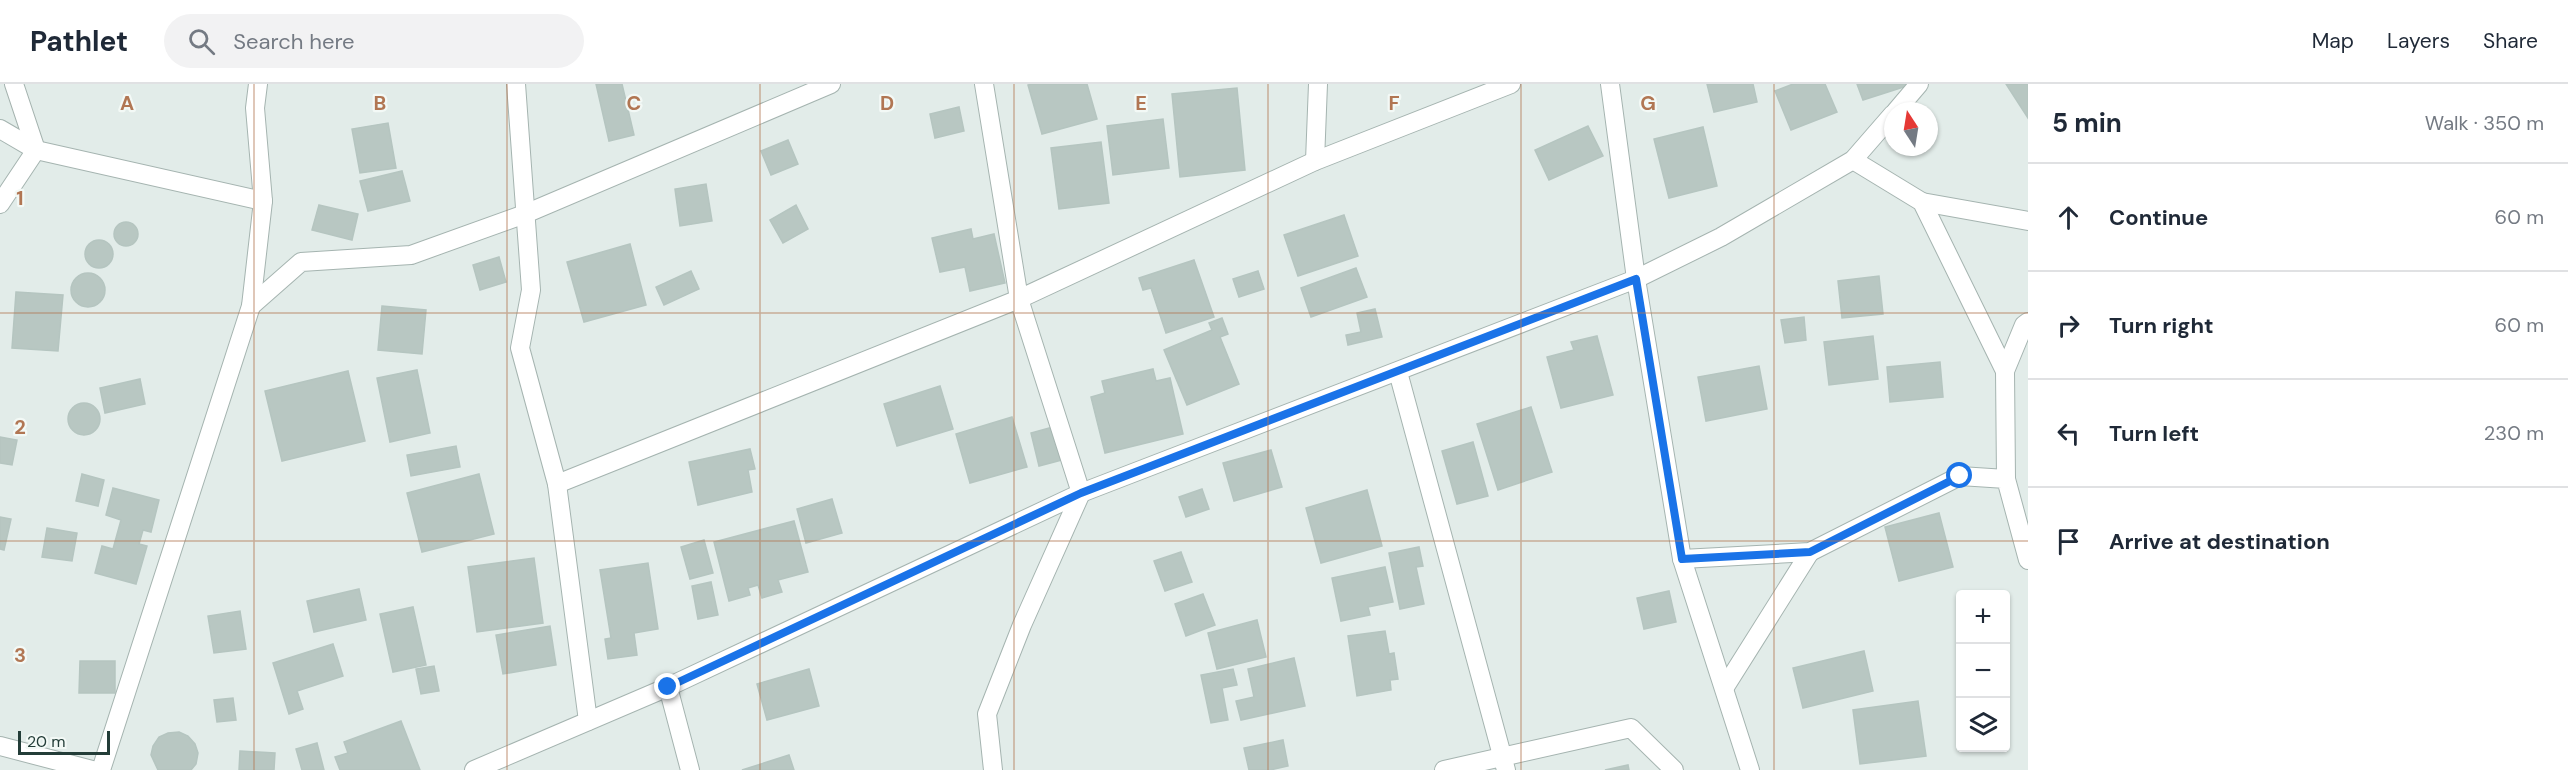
<!DOCTYPE html>
<meta charset="utf-8">
<style>
:root{--surface:#fff;--page:#f2f2f3;--text:#1f2937;--muted:#747a83;--line:#e0e1e3}
body{margin:0;font-family:"DM Sans",sans-serif;background:var(--page);color:var(--text)}
.controls{position:absolute;right:18px;bottom:18px;display:grid;overflow:hidden;border-radius:6px;box-shadow:0 2px 4px #0004}
.controls button{width:54px;height:54px;display:grid;place-items:center;padding:0;border:0;border-bottom:2px solid var(--line);background:var(--surface);color:var(--text);font:30px sans-serif}
.compass{position:absolute;left:1884px;top:18px;width:54px;height:54px;border-radius:50%;background:var(--surface);box-shadow:0 2px 4px #0004;rotate:348deg}
.scale{position:absolute;left:18px;bottom:15px;width:92px;box-sizing:border-box;padding-left:6px;border:3px solid #233d38;border-top:0;font-size:16px;line-height:21px;white-space:nowrap;color:#233d38;-webkit-text-stroke:4px #f3f9f6;paint-order:stroke}
.stop{position:absolute;width:18px;height:18px;margin:-14px;border:4px solid #1a73e8;border-radius:50%;background:#fff}
.stop.end{background:#1a73e8;border-color:#fff;box-shadow:0 2px 6px #0008}
.list{margin:0;padding:0;list-style:none}
h2{display:flex;justify-content:space-between;align-items:center;height:78px;margin:0;padding:0 24px;font-size:26px}
h2 small{font-size:20px;font-weight:400;color:var(--muted)}
.list li{display:grid;grid-template-columns:39px 1fr auto;gap:18px;align-items:center;box-sizing:border-box;height:108px;padding:0 24px;border-top:2px solid var(--line)}
.list b{display:block;font-size:22px;white-space:nowrap}
.list em{font-size:20px;font-style:normal;color:var(--muted)}
.icon{flex:none;width:33px;height:33px;fill:none;stroke:currentColor;stroke-width:2;stroke-linecap:round;stroke-linejoin:round}
.map{position:relative;flex:none;width:2028px;height:686px;overflow:hidden}
header{display:flex;align-items:center;gap:36px;box-sizing:border-box;height:84px;padding:0 30px;background:var(--surface);border-bottom:2px solid var(--line)}
header strong{font-size:28px}
nav{display:flex;gap:33px;margin-inline-start:auto;font-size:21px}
.search{width:420px;height:54px;background:var(--page);display:flex;align-items:center;gap:15px;box-sizing:border-box;padding:0 21px;border-radius:33px;color:var(--muted);font-size:22px}
main{display:flex}
aside{flex:1;background:var(--surface)}
.map>svg:first-child{display:block}
.building{fill:#b8c7c2;stroke:#b5c5c0;stroke-width:1.5}
.lines{fill:none;stroke-linecap:round;stroke-linejoin:round}
.minor-casing{stroke:#a5b4b0;stroke-width:20}
.minor{stroke:#fff;stroke-width:18}
.route{stroke:#1a73e8;stroke-width:8}
.grid{fill:none;stroke:#b17653;stroke-width:1.5;stroke-opacity:0.55}
.grid-label{font-size:20px;text-anchor:middle;font-weight:bold;fill:#b17653;stroke:#f3f9f6;stroke-width:4.5;stroke-linejoin:round;paint-order:stroke}
</style>
<header>
<strong>Pathlet</strong>
<div class="search"><svg class="icon" aria-label="search" viewBox="0 0 24 24"><circle cx="10" cy="10" r="6"/><path d="M15 15l6 6"/></svg>Search here</div>
<nav><a>Map</a><a>Layers</a><a>Share</a></nav>
</header>
<main>
<div class="map">
<svg width="2028" height="686" viewBox="0 0 2028 686">
<rect width="100%" height="100%" fill="#e2ece9"/>
<!-- building -->
<g class="building">
<polygon points="596,0 622,0 634,51 609,57"/>
<polygon points="1032,0 1087,0 1097,35 1042,50 1028,1"/>
<polygon points="1707,0 1753,0 1757,18 1714,28"/>
<polygon points="1793,0 1825,0 1837,28 1791,46 1775,7"/>
<polygon points="1857,0 1913,0 1863,16"/>
<polygon points="2006,0 2028,0 2028,34"/>
<polygon points="1237,4 1245,86 1180,93 1172,10"/>
<polygon points="959,23 964,47 935,54 930,30"/>
<polygon points="1163,35 1169,84 1113,91 1107,42"/>
<polygon points="388,39 396,84 360,89 352,45"/>
<polygon points="1588,42 1603,72 1549,96 1535,66"/>
<polygon points="1703,43 1717,102 1669,114 1654,55"/>
<polygon points="788,56 798,80 771,91 761,67"/>
<polygon points="1101,58 1109,119 1059,125 1051,64"/>
<polygon points="402,87 410,117 368,127 360,97"/>
<polygon points="706,100 712,137 680,142 675,105"/>
<polygon points="319,121 358,130 352,156 312,146"/>
<polygon points="796,121 808,145 783,159 770,136"/>
<polygon points="1344,131 1358,172 1298,192 1284,151"/>
<circle cx="126" cy="150" r="12"/>
<polygon points="971,145 973,155 994,150 1005,199 970,207 965,183 940,188 932,154"/>
<circle cx="99" cy="170" r="14"/>
<polygon points="630,160 646,221 584,238 567,178"/>
<polygon points="499,173 506,198 480,206 473,181"/>
<polygon points="1194,176 1214,233 1166,249 1151,204 1143,206 1139,194"/>
<polygon points="1356,184 1367,213 1311,233 1301,204"/>
<polygon points="691,187 699,205 664,221 656,203"/>
<polygon points="1258,187 1264,205 1239,213 1233,195"/>
<circle cx="88" cy="206" r="17"/>
<polygon points="1879,192 1883,230 1842,234 1838,197"/>
<polygon points="16,208 63,211 58,267 12,264"/>
<polygon points="382,222 426,226 422,270 378,266"/>
<polygon points="1375,225 1382,253 1348,261 1346,251 1361,248 1357,229"/>
<polygon points="1804,233 1806,256 1785,259 1781,236"/>
<polygon points="1222,234 1228,250 1220,253 1239,300 1187,321 1164,266 1212,246 1209,239"/>
<polygon points="1597,252 1613,311 1561,324 1547,273 1574,266 1571,258"/>
<polygon points="1873,252 1878,295 1829,301 1824,258"/>
<polygon points="1940,278 1943,313 1890,318 1887,283"/>
<polygon points="1759,282 1767,325 1706,337 1698,293"/>
<polygon points="1153,285 1156,297 1170,294 1183,350 1105,369 1091,313 1105,309 1102,297"/>
<polygon points="417,286 430,349 390,358 377,294"/>
<polygon points="348,287 365,357 282,377 265,307"/>
<polygon points="140,295 145,320 105,329 100,304"/>
<polygon points="940,302 953,345 897,362 884,320"/>
<circle cx="84" cy="335" r="16"/>
<polygon points="1531,323 1552,388 1498,406 1477,340"/>
<polygon points="1012,333 1027,383 970,399 956,350"/>
<polygon points="1053,343 1062,376 1039,382 1031,349"/>
<polygon points="0,353 17,356 12,381 0,379"/>
<polygon points="1473,358 1488,412 1457,420 1442,367"/>
<polygon points="456,362 460,383 411,392 407,371"/>
<polygon points="750,365 755,385 748,386 752,408 698,421 689,378"/>
<polygon points="1271,366 1282,403 1234,417 1223,379"/>
<polygon points="82,390 104,396 98,422 76,417"/>
<polygon points="479,390 494,450 422,468 407,409"/>
<polygon points="113,404 159,416 151,448 143,446 139,460 147,462 136,500 95,489 102,462 113,465 121,436 106,431"/>
<polygon points="1202,405 1209,425 1186,433 1179,413"/>
<polygon points="1367,406 1382,462 1321,479 1306,424"/>
<polygon points="832,415 842,449 806,459 797,425"/>
<polygon points="1939,429 1953,483 1899,497 1885,443"/>
<polygon points="0,433 11,435 4,466 0,465"/>
<polygon points="794,437 808,488 778,496 782,508 762,514 758,501 748,504 750,511 729,517 714,458"/>
<polygon points="47,444 77,449 72,477 42,473"/>
<polygon points="704,456 713,489 690,495 681,463"/>
<polygon points="1419,463 1423,482 1416,483 1424,520 1400,525 1389,469"/>
<polygon points="1181,468 1192,498 1165,507 1154,477"/>
<polygon points="534,474 543,539 477,548 468,483"/>
<polygon points="648,479 658,545 634,549 637,571 608,575 605,555 611,554 600,486"/>
<polygon points="1385,483 1393,518 1368,523 1370,531 1341,537 1332,494"/>
<polygon points="711,498 718,531 698,535 692,502"/>
<polygon points="359,505 366,536 314,548 307,517"/>
<polygon points="1669,507 1676,538 1644,545 1637,514"/>
<polygon points="1203,510 1215,541 1186,552 1175,520"/>
<polygon points="413,523 426,581 393,588 380,530"/>
<polygon points="240,527 246,565 214,569 208,532"/>
<polygon points="1257,536 1266,573 1217,585 1208,549"/>
<polygon points="550,542 556,581 503,590 496,551"/>
<polygon points="1385,547 1389,570 1394,569 1398,595 1390,596 1391,606 1357,612 1348,552"/>
<polygon points="333,560 343,592 297,607 303,625 289,630 273,579"/>
<polygon points="1864,567 1873,607 1803,624 1793,584"/>
<polygon points="1294,574 1305,622 1241,636 1236,617 1254,613 1248,585"/>
<polygon points="80,577 115,577 115,609 79,609"/>
<polygon points="434,582 439,607 421,610 416,585"/>
<polygon points="809,585 819,622 767,636 757,600"/>
<polygon points="1233,585 1237,601 1222,604 1228,636 1211,639 1201,591"/>
<polygon points="233,614 236,636 217,638 214,616"/>
<polygon points="1918,617 1926,672 1860,680 1853,626"/>
<polygon points="401,637 420,686 340,686 335,673 348,669 344,658"/>
<polygon points="179,648 188,652 195,660 198,669 196,680 191,686 158,686 151,671 153,662 159,653 168,649"/>
<polygon points="1283,656 1288,682 1270,686 1249,686 1244,664"/>
<polygon points="317,659 324,686 302,686 296,665"/>
<polygon points="240,667 275,669 274,686 239,686"/>
<polygon points="789,671 794,686 742,686"/>
<polygon points="1628,681 1629,686 1605,686"/>
</g>
<g class="lines">
<defs>
<g id="minor">
<polyline points="516,0 531,206 520,264 557,400 588,637"/>
<polyline points="984,0 1019,215 1081,409 1022,541 987,630 993,686"/>
<polyline points="1610,0 1636,195 1682,475 1750,686"/>
<polyline points="1896,27 1919,0"/>
<polyline points="0,45 36,66 263,117"/>
<polyline points="1853,76 1922,118 2005,287"/>
<polyline points="1315,77 1318,0"/>
<polyline points="1922,118 2028,137"/>
<polyline points="0,120 36,66 14,0"/>
<polyline points="251,222 301,178 411,171 525,130 831,0"/>
<polyline points="1398,288 1506,686"/>
<polyline points="2006,395 2005,287 2024,241 2028,238"/>
<polyline points="557,400 1019,215 1315,77 1511,0"/>
<polyline points="1682,475 1810,468 1960,392 2006,395 2028,476"/>
<polyline points="668,603 690,686"/>
<polyline points="1725,603 1810,468"/>
<polyline points="0,662 92,686"/>
<polyline points="101,686 251,222 263,117 255,24 258,0"/>
<polyline points="474,686 668,603 1081,409 1636,195 1721,153 1853,76 1893,30"/>
<polyline points="1444,686 1631,644 1674,686"/>
</g>
</defs>
<!-- minor casing -->
<use href="#minor" class="minor-casing"/>
<!-- minor -->
<use href="#minor" class="minor"/>
</g>
<g class="lines">
<!-- route -->
<polyline class="route" points="668,603 1081,409 1636,195 1682,475 1810,468 1960,392"/>
</g>
<!-- grid -->
<path class="grid" d="M254,0V686M507,0V686M760,0V686M1014,0V686M1268,0V686M1521,0V686M1774,0V686M0,229H2028M0,457H2028"/>
<g class="grid-label">
<text x="127" y="26">A</text>
<text x="380" y="26">B</text>
<text x="634" y="26">C</text>
<text x="887" y="26">D</text>
<text x="1141" y="26">E</text>
<text x="1394" y="26">F</text>
<text x="1648" y="26">G</text>
<text x="20" y="121">1</text>
<text x="20" y="350">2</text>
<text x="20" y="578">3</text>
</g>
</svg>
<div class="controls">
<button>+</button>
<button>−</button>
<button><svg class="icon" aria-label="layers" viewBox="0 0 24 24"><path d="M12 4l9 5-9 5-9-5zM3 14l9 5 9-5"/></svg></button>
</div>
<svg class="compass" viewBox="-18 -18 36 36"><path d="M0-13l5 13h-10z" fill="#e53935"/><path d="M0 13l5-13h-10z" fill="#747a83"/></svg>
<div class="scale">20 m</div>
<div class="stop" style="left:1960px;top:392px"></div>
<div class="stop end" style="left:668px;top:603px"></div>
</div>
<aside>
<h2>5 min<small>Walk · 350 m</small></h2>
<ul class="list">
<li><svg class="icon" aria-label="ahead" viewBox="0 0 24 24"><path d="M12 20V5M6 11l6-6 6 6"/></svg><div><b>Continue</b></div><em>60 m</em></li>
<li><svg class="icon" aria-label="right" viewBox="0 0 24 24"><path d="M7 20v-9h11M14 6l5 5-5 5"/></svg><div><b>Turn right</b></div><em>60 m</em></li>
<li><svg class="icon" aria-label="left" viewBox="0 0 24 24"><path d="M17 20v-9H6M10 6l-5 5 5 5"/></svg><div><b>Turn left</b></div><em>230 m</em></li>
<li><svg class="icon" aria-label="arrive" viewBox="0 0 24 24"><path d="M6 21V4h12l-3 4 3 4H6"/></svg><div><b>Arrive at destination</b></div></li>
</ul>
</aside>
</main>
